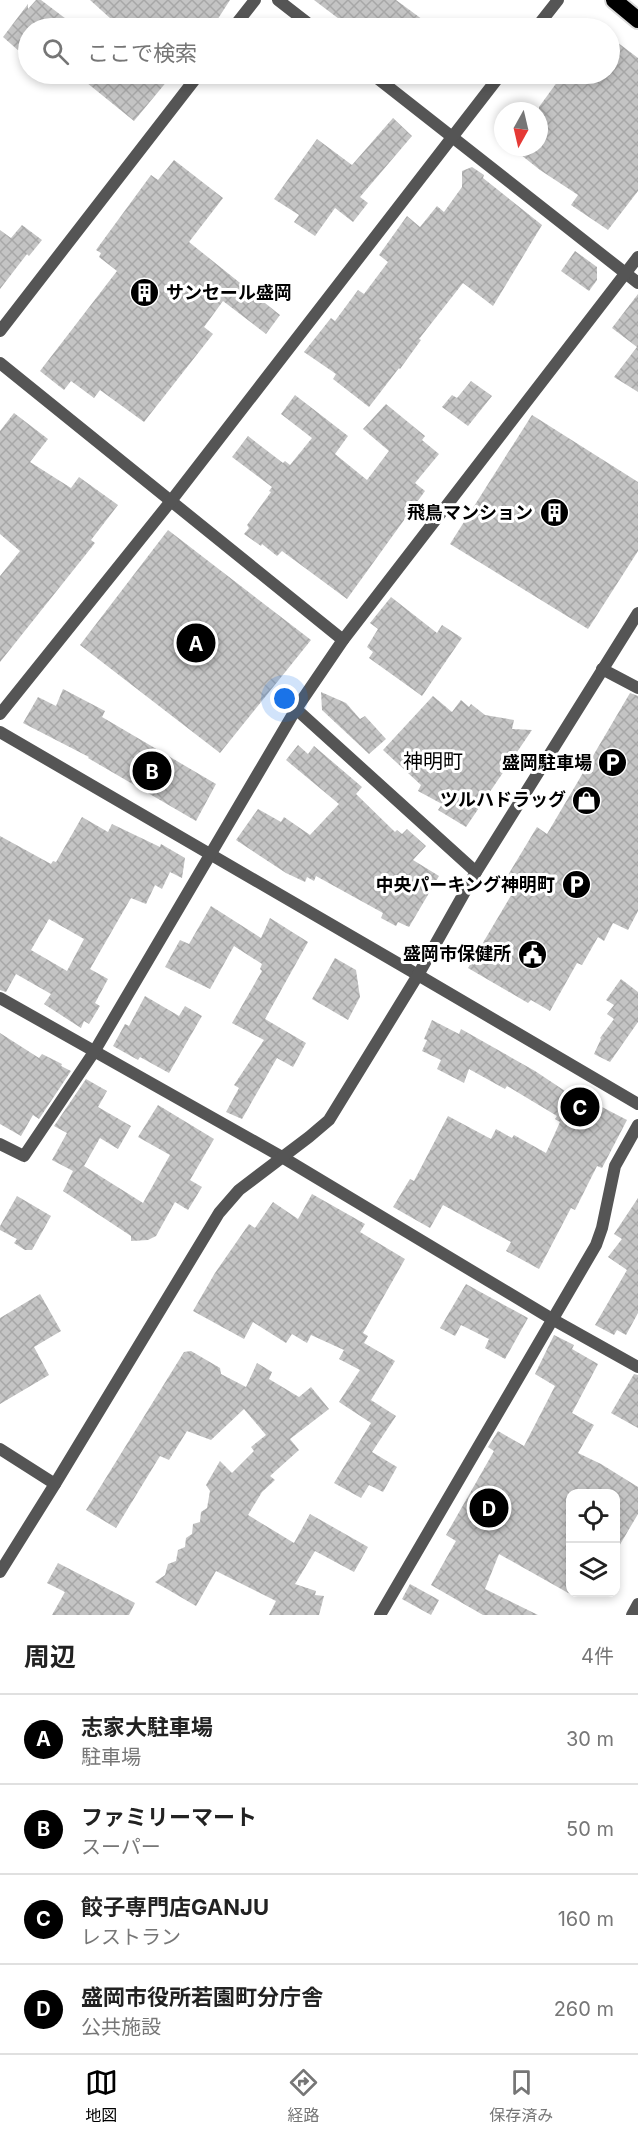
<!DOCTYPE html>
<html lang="ja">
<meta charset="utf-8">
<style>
:root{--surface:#fff;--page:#f2f2f2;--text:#222;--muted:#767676;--line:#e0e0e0;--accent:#000}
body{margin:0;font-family:Inter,"Noto Sans JP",sans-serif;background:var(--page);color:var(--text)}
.controls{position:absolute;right:18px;bottom:18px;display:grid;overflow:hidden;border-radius:12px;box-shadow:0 3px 9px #0003}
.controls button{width:54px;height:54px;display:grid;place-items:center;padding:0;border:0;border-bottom:2px solid var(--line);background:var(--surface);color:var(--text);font:30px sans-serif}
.compass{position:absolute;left:494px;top:102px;width:54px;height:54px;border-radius:50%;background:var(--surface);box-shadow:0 3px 9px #0003;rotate:188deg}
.you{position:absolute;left:285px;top:699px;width:21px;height:21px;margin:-15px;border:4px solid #fff;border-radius:50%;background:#1a73e8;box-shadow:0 0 0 9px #1a73e833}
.badge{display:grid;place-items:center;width:39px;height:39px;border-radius:50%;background:var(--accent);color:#fff;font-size:20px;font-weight:700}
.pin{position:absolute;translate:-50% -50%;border:3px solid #fff;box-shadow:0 2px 6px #0006}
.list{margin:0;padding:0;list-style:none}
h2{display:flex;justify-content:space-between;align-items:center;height:78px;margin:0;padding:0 24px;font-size:26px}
h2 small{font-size:20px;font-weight:400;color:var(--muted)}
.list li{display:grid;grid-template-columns:39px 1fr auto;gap:18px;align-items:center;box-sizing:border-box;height:90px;padding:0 24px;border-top:2px solid var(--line)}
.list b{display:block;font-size:22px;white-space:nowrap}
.list p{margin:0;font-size:20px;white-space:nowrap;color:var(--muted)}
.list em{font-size:20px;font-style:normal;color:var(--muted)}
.icon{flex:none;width:33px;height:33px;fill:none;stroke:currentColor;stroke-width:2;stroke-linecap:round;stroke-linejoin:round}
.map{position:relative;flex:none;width:638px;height:1615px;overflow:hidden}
.search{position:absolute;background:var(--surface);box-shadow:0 3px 9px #0003;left:18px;right:18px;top:18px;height:66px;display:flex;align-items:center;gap:15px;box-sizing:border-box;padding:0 21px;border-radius:33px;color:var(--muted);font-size:22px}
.sheet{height:438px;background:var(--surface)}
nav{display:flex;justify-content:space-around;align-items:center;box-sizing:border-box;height:84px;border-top:2px solid var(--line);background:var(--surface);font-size:16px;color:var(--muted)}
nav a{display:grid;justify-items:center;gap:3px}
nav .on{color:var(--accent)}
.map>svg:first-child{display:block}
.building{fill:url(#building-cross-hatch);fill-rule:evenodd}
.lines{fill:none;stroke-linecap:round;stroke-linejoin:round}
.trunk-casing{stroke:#dbdbdb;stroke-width:20}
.minor{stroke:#555;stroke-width:12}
.tertiary{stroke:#555;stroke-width:12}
.trunk{stroke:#000;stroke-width:16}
.labels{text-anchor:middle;stroke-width:6;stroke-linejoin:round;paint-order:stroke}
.poi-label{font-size:18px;font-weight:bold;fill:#000;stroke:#fff;text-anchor:end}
.neighbourhood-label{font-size:20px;fill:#000;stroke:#fff}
</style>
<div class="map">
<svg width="638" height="1615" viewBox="0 0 638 1615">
<defs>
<pattern id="building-cross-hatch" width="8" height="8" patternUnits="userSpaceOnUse" patternTransform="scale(1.5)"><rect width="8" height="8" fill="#c4c4c4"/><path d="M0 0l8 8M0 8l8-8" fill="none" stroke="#a7a7a7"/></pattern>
</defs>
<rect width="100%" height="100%" fill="#fff"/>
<!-- building -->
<g class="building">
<polygon points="36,0 41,0 78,28 28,28 28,59 3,37 28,4 28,9"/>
<polygon points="90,0 230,0 212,28 121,28"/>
<polygon points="314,0 396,0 434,28 351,28"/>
<polygon points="609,36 638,58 638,191 608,230 571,205 578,195 540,170 511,147 539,147 539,107 563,74 609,74"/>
<polygon points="76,74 136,74 143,79 148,74 173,74 134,121"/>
<polygon points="393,118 412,136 360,197 368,203 353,222 335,208 315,236 294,222 299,215 274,199 317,139 352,165"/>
<polygon points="174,160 223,198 189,242 280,315 266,334 223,301 204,327 213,334 144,422 100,390 94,398 71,381 64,390 40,371 117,271 99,257 101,253 96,250 151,175 158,180"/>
<polygon points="472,167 484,175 483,178 542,225 493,306 463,283 419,339 421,340 400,369 399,368 369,407 333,379 336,374 304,352 331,318 335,321 358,290 364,294 388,262 379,255 407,216 420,227 437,206 444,212 462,187 462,171"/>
<polygon points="22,225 42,240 29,256 27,254 0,289 0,230 11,238"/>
<polygon points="575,251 597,267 597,280 589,291 561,271"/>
<polygon points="638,294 638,392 614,377 637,347 612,328"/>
<polygon points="471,381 492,396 468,426 442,407 452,395 457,398"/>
<polygon points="295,395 348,436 335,454 367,480 389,451 363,429 386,404 425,436 422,440 439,454 415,483 425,491 347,599 282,551 277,556 262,544 261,546 244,534 249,528 247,525 271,492 269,491 272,487 232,457 248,436 283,463 285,461 290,465 312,438 281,414"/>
<polygon points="14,413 48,439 30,462 71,488 79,477 118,505 91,540 95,543 0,662 0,576 20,551 0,534 0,431"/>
<polygon points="532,415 638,482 638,551 588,629 450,544"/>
<polygon points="168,530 311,640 220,753 80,645"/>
<polygon points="391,597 437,633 442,625 462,638 422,696 369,658 373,652 367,647 378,629 370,623"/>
<polygon points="63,689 105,711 102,717 216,784 196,821 88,758 89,757 23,723 38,697 56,706"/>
<polygon points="321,692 346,703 360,719 365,716 386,739 369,754 322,710"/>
<polygon points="630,693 638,696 638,911 628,930 613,923 604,941 598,937 582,965 577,963 550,1011 531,1000 528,1003 468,968 519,882 508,875 537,827 547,834"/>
<polygon points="433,696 452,712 461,700 469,707 471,704 485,715 514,720 512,729 532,730 466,827 438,810 442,804 418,791 421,785 383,750"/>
<polygon points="298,745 308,754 314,746 362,787 356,794 395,832 397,830 402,834 407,829 426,846 413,860 439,876 409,927 398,922 396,926 381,918 383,913 316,876 314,881 307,877 305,882 286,873 236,840 258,809 281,822 284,817 310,835 339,804 286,760"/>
<path d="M82,817L108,832L112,824L160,847L161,844L185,858L182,878L170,872L162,889L155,885L146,904L131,898L90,969L108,979L95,1003L100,1006L89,1024L84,1021L81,1028L44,1004L51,994L16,974L6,992L0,990V836L51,864L53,861L56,862ZM49,919L84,939L67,971L31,950Z"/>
<polygon points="211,906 261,938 270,918 308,942 265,1019 306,1043 293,1067 277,1058 242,1119 226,1112 239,1088 234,1085 264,1040 232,1023 262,971 260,969 262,964 234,946 210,989 165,967 180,940 189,944"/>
<polygon points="335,958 356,970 360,997 348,1020 312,999"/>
<polygon points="621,979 638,992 638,1022 610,1062 594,1054 601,1039 600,1038 614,1019 607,1014 614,1005 606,1000"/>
<polygon points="145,996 179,1016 185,1006 202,1016 169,1073 140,1057 138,1060 113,1046 125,1024 129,1026"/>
<polygon points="432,1020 459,1034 461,1029 535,1071 571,1095 572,1093 599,1108 600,1106 627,1120 602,1168 597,1166 575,1210 571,1208 539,1269 506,1251 511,1242 443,1205 430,1228 393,1207 410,1179 414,1181 448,1116 491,1139 496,1129 512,1138 514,1135 546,1153 560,1122 555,1119 557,1116 507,1086 505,1089 469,1069 464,1083 437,1069 441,1060 422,1051 427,1040 424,1039"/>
<polygon points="0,1033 39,1058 42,1054 62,1064 61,1066 71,1071 39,1119 33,1115 21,1136 0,1124"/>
<polygon points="86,1079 107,1091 98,1107 131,1126 118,1149 100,1138 84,1166 143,1203 170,1155 138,1137 158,1105 214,1139 190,1180 202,1187 188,1210 175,1202 156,1236 148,1240 131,1241 131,1236 63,1191 73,1171 52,1160 67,1133 54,1126"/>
<polygon points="312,1194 365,1224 360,1232 405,1259 363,1333 368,1336 364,1343 395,1361 371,1400 396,1416 372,1452 397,1467 383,1492 369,1485 361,1498 334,1483 371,1423 339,1402 360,1370 339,1359 344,1350 311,1335 307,1343 292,1334 286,1343 253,1322 244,1339 193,1311 215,1273 249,1224 255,1228 273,1202 298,1219"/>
<polygon points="17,1196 51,1216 32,1250 25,1250 14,1243 17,1239 0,1230 0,1226"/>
<polygon points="638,1198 638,1313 626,1335 617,1330 614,1335 595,1325 627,1270 608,1257 622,1239 614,1234"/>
<polygon points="466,1284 528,1318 505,1359 485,1348 489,1339 461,1325 455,1336 440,1328"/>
<polygon points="40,1294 61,1331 34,1347 49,1375 0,1404 0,1318"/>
<polygon points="554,1335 574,1345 572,1349 598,1364 572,1413 594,1425 578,1453 601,1464 638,1487 638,1514 615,1553 615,1494 570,1494 570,1594 499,1554 485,1589 538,1615 483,1615 431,1585 456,1541 446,1535 494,1451 488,1447 498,1431 524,1446 555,1386 535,1374"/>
<polygon points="191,1351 220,1368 221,1374 246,1387 257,1363 272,1372 269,1379 299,1397 311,1387 329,1409 290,1439 299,1450 270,1476 275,1480 262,1492 248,1515 294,1543 310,1514 368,1547 354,1572 315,1551 295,1584 316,1591 315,1595 324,1596 319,1615 269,1615 276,1601 216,1571 196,1606 155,1582 165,1575 168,1564 176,1561 178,1550 185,1547 186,1538 192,1534 193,1524 200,1522 201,1512 207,1508 210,1491 206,1485 220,1461 232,1473 254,1451 251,1447 266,1435 244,1409 211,1440 187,1431 169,1460 160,1456 116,1528 86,1510 184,1352"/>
<polygon points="634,1374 638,1375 638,1428 611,1413"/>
<polygon points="58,1563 135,1603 129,1615 52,1615 65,1592 47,1583"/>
<polygon points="410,1584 439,1600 431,1615 402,1599"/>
</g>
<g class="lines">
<defs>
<polyline id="trunk" points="614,0 638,20"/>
</defs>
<!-- trunk casing -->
<use href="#trunk" class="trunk-casing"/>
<!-- minor -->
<g class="minor">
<polyline points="278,0 314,28"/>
<polyline points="233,28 255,0"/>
<polyline points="536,28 558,0"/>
<polyline points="372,74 638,283"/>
<polyline points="0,331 199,74"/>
<polyline points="0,363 343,640"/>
<polyline points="602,669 638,688"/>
<polyline points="296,709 476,872"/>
<polyline points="0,714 171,501 501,74"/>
<polyline points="0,732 418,975"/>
<polyline points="0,998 282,1157 552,1319 638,1367"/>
<polyline points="0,1144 24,1156 94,1052 296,709 343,640 638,257"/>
<polyline points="0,1449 55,1484"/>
<polyline points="380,1615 596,1245 602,1228 615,1166 638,1125"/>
</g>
<!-- tertiary -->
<g class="tertiary">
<polyline points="418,975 638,1104"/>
<polyline points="0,1572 55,1484 219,1213 239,1190 309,1137 329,1120 418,975 476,872 638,613"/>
<polyline points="632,1615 638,1604"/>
</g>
<!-- trunk -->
<use href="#trunk" class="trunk"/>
</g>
<!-- icons -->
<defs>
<symbol id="building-disc" viewBox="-11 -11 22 22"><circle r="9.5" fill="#000" stroke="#fff"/><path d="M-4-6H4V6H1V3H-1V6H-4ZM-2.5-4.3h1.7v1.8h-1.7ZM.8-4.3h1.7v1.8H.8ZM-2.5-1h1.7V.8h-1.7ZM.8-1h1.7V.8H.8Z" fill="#fff"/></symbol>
<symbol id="parking-disc" viewBox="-11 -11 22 22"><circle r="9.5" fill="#000" stroke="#fff"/><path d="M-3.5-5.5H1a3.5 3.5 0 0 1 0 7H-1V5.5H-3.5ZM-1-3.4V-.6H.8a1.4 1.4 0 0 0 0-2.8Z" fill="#fff"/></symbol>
<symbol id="shop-disc" viewBox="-11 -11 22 22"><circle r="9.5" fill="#000" stroke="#fff"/><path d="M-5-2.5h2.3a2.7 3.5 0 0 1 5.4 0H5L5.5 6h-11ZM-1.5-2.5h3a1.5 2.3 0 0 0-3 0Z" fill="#fff"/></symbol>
<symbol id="civic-disc" viewBox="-11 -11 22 22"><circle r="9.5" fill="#000" stroke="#fff"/><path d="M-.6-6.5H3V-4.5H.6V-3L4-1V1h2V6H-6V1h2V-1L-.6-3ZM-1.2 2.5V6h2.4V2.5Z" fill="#fff"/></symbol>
</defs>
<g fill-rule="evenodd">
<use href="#building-disc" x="128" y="276" width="33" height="33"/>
<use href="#building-disc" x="538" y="496" width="33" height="33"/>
<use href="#parking-disc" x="596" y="746" width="33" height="33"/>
<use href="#shop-disc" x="570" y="784" width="33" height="33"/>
<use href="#parking-disc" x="560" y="868" width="33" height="33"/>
<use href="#civic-disc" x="516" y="938" width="33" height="33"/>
</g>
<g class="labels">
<!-- poi labels -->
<g class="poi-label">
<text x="166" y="299" text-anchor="start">サンセール盛岡</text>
<text x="533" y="519">飛鳥マンション</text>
<text x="592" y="769">盛岡駐車場</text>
<text x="566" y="806">ツルハドラッグ</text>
<text x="555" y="891">中央パーキング神明町</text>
<text x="511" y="960">盛岡市保健所</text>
</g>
<!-- neighbourhood labels -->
<g class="neighbourhood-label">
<text x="433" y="768">神明町</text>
</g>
</g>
</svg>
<div class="controls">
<button><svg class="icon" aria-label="locate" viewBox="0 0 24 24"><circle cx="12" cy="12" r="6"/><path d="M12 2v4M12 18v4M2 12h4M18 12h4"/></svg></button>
<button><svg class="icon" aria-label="layers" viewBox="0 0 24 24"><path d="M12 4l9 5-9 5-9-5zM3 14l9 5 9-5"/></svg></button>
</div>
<svg class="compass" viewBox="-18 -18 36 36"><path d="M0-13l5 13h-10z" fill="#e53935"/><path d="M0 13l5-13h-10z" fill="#767676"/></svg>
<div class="you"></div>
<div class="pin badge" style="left:196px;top:643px">A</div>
<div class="pin badge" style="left:152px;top:771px">B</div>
<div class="pin badge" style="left:580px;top:1107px">C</div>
<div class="pin badge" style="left:489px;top:1508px">D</div>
<div class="search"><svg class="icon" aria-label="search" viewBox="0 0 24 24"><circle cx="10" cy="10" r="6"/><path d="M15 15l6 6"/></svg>ここで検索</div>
</div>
<section class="sheet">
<h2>周辺<small>4件</small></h2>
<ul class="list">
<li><span class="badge">A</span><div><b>志家大駐車場</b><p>駐車場</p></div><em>30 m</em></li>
<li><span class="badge">B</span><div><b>ファミリーマート</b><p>スーパー</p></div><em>50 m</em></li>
<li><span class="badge">C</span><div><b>餃子専門店GANJU</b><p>レストラン</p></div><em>160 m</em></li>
<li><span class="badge">D</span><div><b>盛岡市役所若園町分庁舎</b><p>公共施設</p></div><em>260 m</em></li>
</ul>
</section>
<nav>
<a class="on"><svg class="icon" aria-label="map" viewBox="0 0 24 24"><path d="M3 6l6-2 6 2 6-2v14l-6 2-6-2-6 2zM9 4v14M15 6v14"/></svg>地図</a>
<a><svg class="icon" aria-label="directions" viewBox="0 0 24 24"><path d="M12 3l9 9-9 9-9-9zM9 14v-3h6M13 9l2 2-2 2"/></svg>経路</a>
<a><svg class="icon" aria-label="saved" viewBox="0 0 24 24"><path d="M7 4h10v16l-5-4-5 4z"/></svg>保存済み</a>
</nav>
